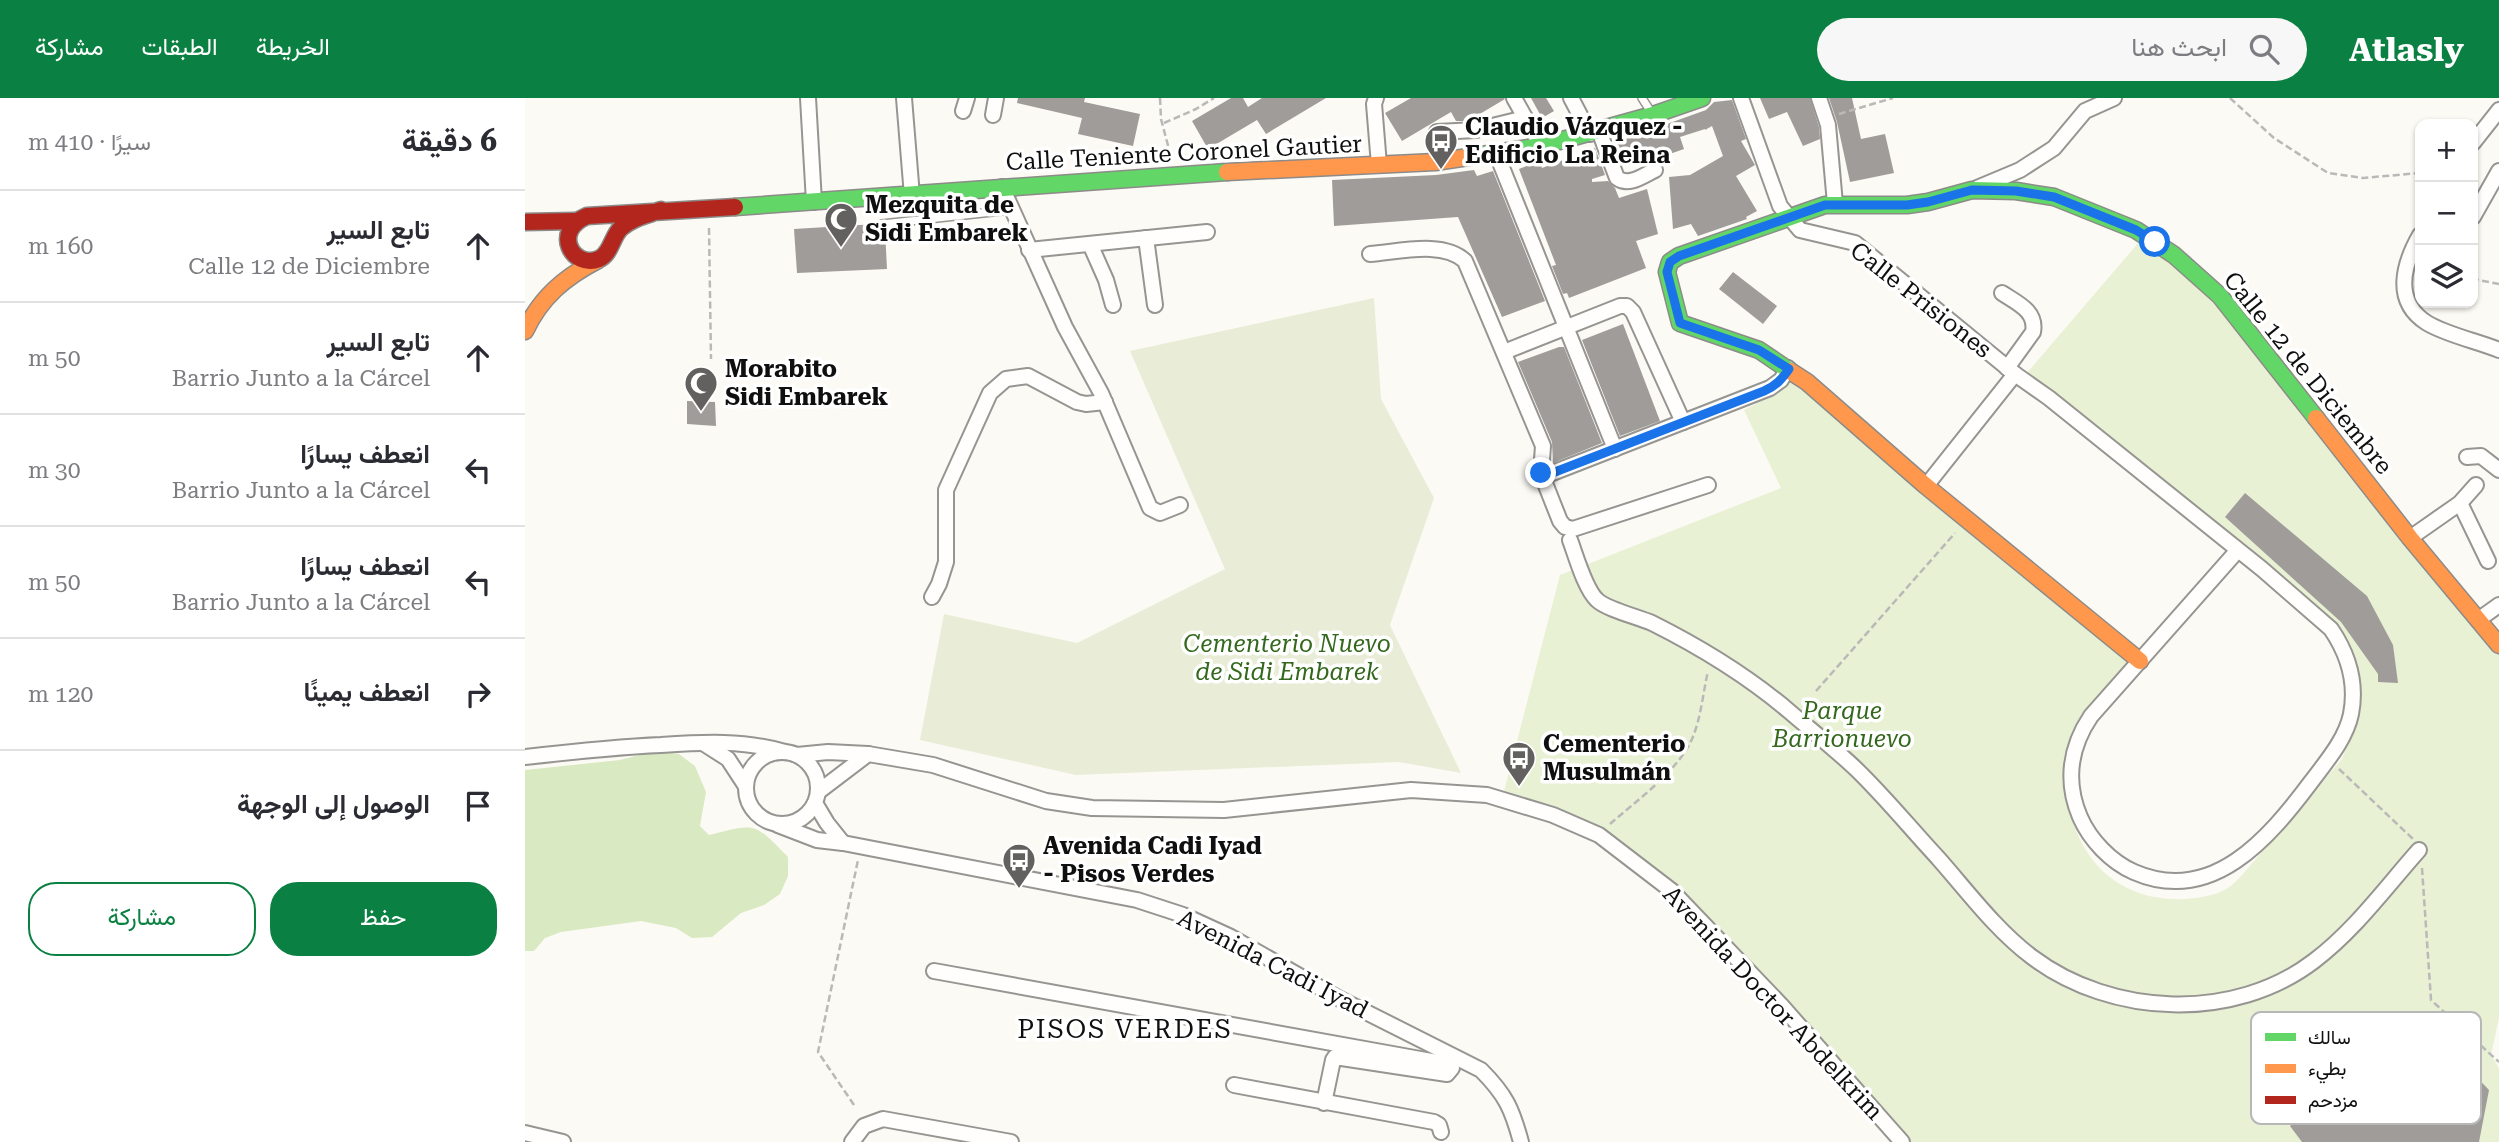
<!DOCTYPE html>
<html lang="ar">
<meta charset="utf-8">
<style>
:root{--surface:#fff;--page:#f7f7f7;--text:#2b2b33;--muted:#7c7c81;--line:#e1e1e2;--accent:#0b8043}
body{margin:0;font-family:"Roboto Serif",Vazirmatn,serif;background:var(--page);color:var(--text);direction:rtl}
.controls{position:absolute;right:21px;top:21px;display:grid;overflow:hidden;border-radius:14px;box-shadow:0 2px 5px #0004}
.controls button{width:63px;height:63px;display:grid;place-items:center;padding:0;border:0;border-bottom:2px solid var(--line);background:var(--surface);color:var(--text);font:35px sans-serif}
.stop{position:absolute;width:21px;height:21px;margin:-16px;border:5px solid #1a73e8;border-radius:50%;background:#fff}
.stop.end{background:#1a73e8;border-color:#fff;box-shadow:0 2px 7px #0008}
.list{margin:0;padding:0;list-style:none}
h2{display:flex;justify-content:space-between;align-items:center;height:91px;margin:0;padding:0 28px;font-size:30px}
h2 small{font-size:23px;font-weight:400;color:var(--muted)}
.list li{display:grid;grid-template-columns:46px 1fr auto;gap:21px;align-items:center;box-sizing:border-box;height:112px;padding:0 28px;border-top:2px solid var(--line)}
.list b{display:block;font-size:26px;white-space:nowrap}
.list p{margin:0;font-size:23px;white-space:nowrap;color:var(--muted)}
.list em{font-size:23px;font-style:normal;color:var(--muted)}
.actions{display:flex;gap:14px;padding:21px 28px}
.actions a{flex:1;padding:16px 0;border:2px solid var(--accent);border-radius:28px;text-align:center;font-size:24px;color:var(--accent)}
.actions .main{background:var(--accent);color:#fff}
.icon{flex:none;width:38px;height:38px;fill:none;stroke:currentColor;stroke-width:2;stroke-linecap:round;stroke-linejoin:round}
.map{position:relative;flex:none;width:1974px;height:1044px;overflow:hidden;direction:ltr}
header{display:flex;align-items:center;gap:42px;box-sizing:border-box;height:98px;padding:0 35px;background:var(--accent);color:#fff}
header strong{font-size:33px}
nav{display:flex;gap:38px;margin-inline-start:auto;font-size:24px}
.search{width:490px;height:63px;background:var(--page);display:flex;align-items:center;gap:18px;box-sizing:border-box;padding:0 24px;border-radius:38px;color:var(--muted);font-size:26px}
main{display:flex}
aside{flex:1;background:var(--surface)}
.map>svg:first-child{display:block}
.green{fill:#e8f1d4}
.forest{fill:#d9e9c1}
.cemetery{fill:#e9edd7}
.building{fill:#a09c99}
.lines{fill:none;stroke-linecap:round;stroke-linejoin:round}
.lane-casing{stroke:#969592;stroke-width:10}
.street-casing{stroke:#969592;stroke-width:18}
.fast-casing{stroke:#8c8b89;stroke-width:19}
.slow-casing{stroke:#8c8b89;stroke-width:19}
.jam-casing{stroke:#8c8b89;stroke-width:19}
.path{stroke:#b9b9b8;stroke-width:2.5;stroke-dasharray:7 3.5;stroke-linecap:butt}
.lane{stroke:#fffefd;stroke-width:7}
.street{stroke:#fffefd;stroke-width:14}
.fast{stroke:#63d668;stroke-width:16}
.slow{stroke:#ff974d;stroke-width:16}
.jam{stroke:#b3261e;stroke-width:16}
.route{stroke:#1a73e8;stroke-width:9}
.labels{text-anchor:middle;stroke-width:7;stroke-linejoin:round;paint-order:stroke}
.poi-label{font-size:24px;font-weight:bold;fill:#0f0f0f;stroke:#fff;text-anchor:start}
.street-label{font-size:24px;fill:#0f0f0f;stroke:#fff}
.park-label{font-size:24px;font-style:italic;fill:#34681d;stroke:#fff}
.neighbourhood-label{font-size:26px;letter-spacing:2px;fill:#0f0f0f;stroke:#fff}
.key{fill:#fff;stroke:#b7b7b7;stroke-width:2}
.key-label{font-size:19px;fill:#0f0f0f}
</style>
<header>
<strong>Atlasly</strong>
<div class="search"><svg class="icon" aria-label="search" viewBox="0 0 24 24"><circle cx="10" cy="10" r="6"/><path d="M15 15l6 6"/></svg>ابحث هنا</div>
<nav><a>الخريطة</a><a>الطبقات</a><a>مشاركة</a></nav>
</header>
<main>
<div class="map">
<svg width="1974" height="1044" viewBox="0 0 1974 1044">
<rect width="100%" height="100%" fill="#fcfaf4"/>
<!-- green -->
<path class="green" d="M1620,137L1653,158L1974,542V920L1966,957L1974,970V1044H1377L1208,853L1094,749L977,701L1035,477L1256,390L1219,312C1241,301 1250,297 1260,273L1616,570C1592,598 1561,629 1548,665C1542,683 1543,705 1548,723C1563,774 1605,804 1660,801C1673,800 1689,798 1701,791C1707,788 1712,782 1717,777L1817,661L1831,626L1832,590L1813,537L1506,291L1490,289Z"/>
<!-- forest -->
<path class="forest" d="M130,653L154,656L170,668L181,694L175,728L184,737C231,725 229,724 263,759V778L255,796L239,807L216,815L187,839L167,840L151,830L116,823L36,834L20,840L9,853H0V672L95,662Z"/>
<!-- cemetery -->
<polygon class="cemetery" points="849,200 856,301 909,400 865,527 936,675 874,664 551,677 395,642 419,516 552,545 700,471 605,253"/>
<!-- building -->
<g class="building">
<polygon points="493,0 560,0 559,4 615,16 608,48 553,36 557,20 492,5"/>
<polygon points="706,0 718,0 723,9 737,0 801,0 741,36 732,22 683,51 667,23"/>
<polygon points="886,0 979,0 980,1 943,23 931,23 926,14 877,43 860,15"/>
<polygon points="1006,0 1021,0 1029,13 1017,20"/>
<polygon points="1235,0 1285,0 1294,29 1295,41 1278,48 1262,14 1244,21"/>
<polygon points="1304,0 1327,0 1336,41 1360,36 1369,75 1325,84 1312,24"/>
<polygon points="1207,2 1221,41 1216,43 1230,67 1211,78 1232,113 1221,119 1222,121 1173,138 1166,126 1148,131 1144,79 1165,77 1198,58 1187,28 1180,32 1180,31 1155,39 1159,51 1139,58 1137,53 1097,67 1089,45 1181,12 1189,4"/>
<polygon points="1070,50 1080,77 1067,81 1067,84 1083,83 1090,90 1094,100 1122,91 1133,136 1111,143 1121,170 1044,200 1042,195 1038,196 1027,168 1031,167 994,71 1015,63 1017,70"/>
<polygon points="949,72 952,78 968,73 1020,203 977,219 933,119 809,128 807,82 911,77"/>
<polygon points="351,126 354,131 360,132 362,171 272,175 269,131"/>
<polygon points="1208,174 1252,208 1238,226 1194,191"/>
<polygon points="1098,226 1135,323 1095,338 1057,242"/>
<polygon points="1034,249 1039,249 1077,345 1028,365 1027,344 993,264"/>
<polygon points="162,303 190,304 191,328 162,326"/>
<polygon points="1720,395 1842,498 1868,547 1873,585 1853,584 1853,576 1816,524 1700,419"/>
<polygon points="1898,923 1964,992 1954,1044 1777,1044 1765,1028"/>
</g>
<g class="lines">
<defs>
<g id="lane">
<polyline points="1117,0 1126,14"/>
<polyline points="357,126 486,112"/>
</g>
<g id="street">
<polyline points="283,0 289,104"/>
<polyline points="379,0 387,98"/>
<polyline points="851,0 849,6 854,67"/>
<polyline points="989,0 1016,48"/>
<polyline points="1046,0 1065,36"/>
<path d="M1216,0L1255,108L1275,132L1330,145L1490,276L1524,300L1737,471L1806,531C1823,556 1832,585 1826,616C1821,641 1801,664 1786,684C1744,740 1687,808 1609,774C1586,764 1565,742 1555,719C1540,684 1545,649 1566,618L1713,452"/>
<polyline points="1294,0 1303,27 1310,106"/>
<polyline points="438,13 442,0"/>
<polyline points="468,17 471,0"/>
<path d="M1074,33L1092,80C1104,89 1119,77 1130,72"/>
<polyline points="912,34 951,32 1000,20"/>
<polyline points="1948,45 1974,12"/>
<polyline points="972,57 1090,351"/>
<polyline points="477,89 540,229 576,295 625,410 635,415 655,407"/>
<polyline points="1452,90 1495,72 1529,50 1560,13 1589,0"/>
<polyline points="1948,119 1974,73"/>
<path d="M1895,137C1879,165 1867,203 1902,225C1922,237 1952,243 1974,252"/>
<polyline points="621,140 630,207"/>
<polyline points="565,146 581,182 588,207"/>
<polyline points="504,152 682,134"/>
<path d="M845,156C873,154 918,142 940,163L1018,348L1016,375L1035,423L1040,429L1048,431L1183,387"/>
<path d="M1477,195C1492,205 1512,213 1508,234L1482,270"/>
<polyline points="979,254 1095,208 1102,208 1108,214 1158,324"/>
<polyline points="1942,359 1956,358 1974,372"/>
<polyline points="1017,379 1245,290 1256,282 1263,270"/>
<polyline points="1401,388 1490,276"/>
<polyline points="1935,405 1963,463"/>
<polyline points="1885,440 1935,405 1951,387"/>
<path d="M1045,442C1051,458 1060,491 1072,502C1081,511 1113,519 1127,525C1175,549 1224,579 1265,614C1287,633 1310,651 1331,671C1360,699 1386,731 1413,760C1443,794 1471,832 1507,859C1587,919 1709,924 1789,863C1830,832 1861,789 1894,752"/>
<polyline points="407,499 414,486 421,464 421,392 465,295 481,281 503,278 552,304 561,306 580,304"/>
<polyline points="1953,522 1974,507"/>
<polyline points="178,645 203,661 220,687"/>
<circle cx="257" cy="690" r="36"/>
<polyline points="272,657 303,654 343,656 408,667 521,703 567,710 699,712 886,692 962,697 1028,717 1074,737 1147,793 1256,907 1377,1044"/>
<path d="M0,659C45,654 90,649 136,647C179,644 219,642 260,654"/>
<polyline points="293,694 343,656"/>
<polyline points="290,705 302,725 318,745"/>
<path d="M253,727L292,742L318,745L612,802L658,817L706,839L815,901L956,972C981,997 987,1011 996,1044"/>
<polyline points="409,873 923,966 927,970 922,976 810,959 808,962 799,1005"/>
<polyline points="709,987 909,1024 914,1027 916,1034"/>
<polyline points="0,1035 38,1044"/>
<polyline points="327,1044 339,1028 358,1021 486,1044"/>
</g>
<g id="fast">
<polyline points="950,58 1016,48 1128,17 1177,0"/>
<polyline points="210,109 702,74"/>
<polyline points="1265,273 1234,252 1155,225 1142,174 1145,164 1154,158 1300,107 1382,107 1403,104 1447,92 1491,93 1529,99 1611,132 1649,157 1695,198 1791,320"/>
</g>
<g id="slow">
<polyline points="702,74 910,64 950,58"/>
<path d="M0,233C16,199 40,179 73,162"/>
<polyline points="1265,273 1282,284 1401,388 1615,563"/>
<polyline points="1791,320 1885,440 1974,547"/>
</g>
<g id="jam">
<path d="M136,112C122,117 107,120 96,130C87,138 86,156 74,161C48,172 26,133 62,118L210,109"/>
<polyline points="0,124 50,123"/>
</g>
</defs>
<!-- lane casing -->
<use href="#lane" class="lane-casing"/>
<!-- street casing -->
<use href="#street" class="street-casing"/>
<!-- fast casing -->
<use href="#fast" class="fast-casing"/>
<!-- slow casing -->
<use href="#slow" class="slow-casing"/>
<!-- jam casing -->
<use href="#jam" class="jam-casing"/>
<!-- path -->
<g class="path">
<polyline points="635,0 636,21 646,59"/>
<polyline points="1705,0 1749,40 1803,75 1838,80 1895,75"/>
<polyline points="1314,16 1368,0"/>
<polyline points="639,25 671,11 689,0"/>
<polyline points="184,130 186,261"/>
<polyline points="1948,178 1953,182 1974,186"/>
<polyline points="1291,593 1430,435"/>
<polyline points="1814,671 1888,741"/>
<path d="M1085,726C1111,703 1153,673 1167,641C1176,620 1178,595 1183,573"/>
<polyline points="1897,770 1906,902 1974,964"/>
<polyline points="329,1007 293,954 333,762"/>
</g>
<!-- lane -->
<use href="#lane" class="lane"/>
<!-- street -->
<use href="#street" class="street"/>
<!-- fast -->
<use href="#fast" class="fast"/>
<!-- slow -->
<use href="#slow" class="slow"/>
<!-- jam -->
<use href="#jam" class="jam"/>
</g>
<g class="lines">
<!-- route -->
<path class="route" d="M1016,375L1017,379L1239,293C1251,288 1257,281 1264,271L1234,252L1155,225L1142,174L1145,164L1154,158L1300,107H1382L1403,104L1447,92L1491,93L1529,99L1611,132L1630,144"/>
</g>
<!-- icons -->
<defs>
<symbol id="bus-pin" viewBox="-11 -11 22 30"><path d="M0 17L-7.5 6A9.5 9.5 0 1 1 7.5 6Z" fill="#62615f" stroke="#fff"/><path d="M-5-6H5V4H4V6H2V4H-2V6H-4V4H-5ZM-3.5-4V0h7V-4ZM-3.5 1.2v1.5H-2V1.2ZM2 1.2v1.5H3.5V1.2Z" fill="#fff"/></symbol>
<symbol id="mosque-pin" viewBox="-11 -11 22 30"><path d="M0 17L-7.5 6A9.5 9.5 0 1 1 7.5 6Z" fill="#62615f" stroke="#fff"/><path d="M3.5-4.9A6 6 0 1 0 3.5 4.9A5 5 0 1 1 3.5-4.9Z" fill="#fff"/></symbol>
</defs>
<g fill-rule="evenodd">
<use href="#bus-pin" x="897" y="24" width="38" height="52"/>
<use href="#mosque-pin" x="297" y="102" width="38" height="52"/>
<use href="#mosque-pin" x="157" y="266" width="38" height="52"/>
<use href="#bus-pin" x="975" y="641" width="38" height="52"/>
<use href="#bus-pin" x="475" y="743" width="38" height="52"/>
</g>
<g class="labels">
<!-- poi labels -->
<g class="poi-label">
<text x="940" y="37">Claudio Vázquez -<tspan x="940" dy="28">Edificio La Reina</tspan></text>
<text x="340" y="115">Mezquita de<tspan x="340" dy="28">Sidi Embarek</tspan></text>
<text x="200" y="279">Morabito<tspan x="200" dy="28">Sidi Embarek</tspan></text>
<text x="1018" y="654">Cementerio<tspan x="1018" dy="28">Musulmán</tspan></text>
<text x="518" y="756">Avenida Cadi Iyad<tspan x="518" dy="28">- Pisos Verdes</tspan></text>
</g>
<!-- street labels -->
<g class="street-label">
<text transform="translate(659 55) rotate(-3)" y="8">Calle Teniente Coronel Gautier</text>
<text transform="translate(1396 202) rotate(38)" y="8">Calle Prisiones</text>
<text transform="translate(1783 275) rotate(51)" y="8">Calle 12 de Diciembre</text>
<text transform="translate(748 866) rotate(27)" y="8">Avenida Cadi Iyad</text>
<text transform="translate(1248 905) rotate(47)" y="8">Avenida Doctor Abdelkrim</text>
</g>
<!-- park labels -->
<g class="park-label">
<text x="762" y="554">Cementerio Nuevo<tspan x="762" dy="28">de Sidi Embarek</tspan></text>
<text x="1317" y="621">Parque<tspan x="1317" dy="28">Barrionuevo</tspan></text>
</g>
<!-- neighbourhood labels -->
<g class="neighbourhood-label">
<text x="600" y="940">PISOS VERDES</text>
</g>
</g>
<!-- legend -->
<rect x="1726" y="914" width="230" height="112" rx="10" class="key"/>
<rect x="1740" y="935" width="31" height="8" fill="#63d668"/>
<rect x="1740" y="966" width="31" height="9" fill="#ff974d"/>
<rect x="1740" y="998" width="31" height="8" fill="#b3261e"/>
<g class="key-label">
<text x="1783" y="946">سالك</text>
<text x="1783" y="977">بطيء</text>
<text x="1783" y="1009">مزدحم</text>
</g>
</svg>
<div class="controls">
<button>+</button>
<button>−</button>
<button><svg class="icon" aria-label="layers" viewBox="0 0 24 24"><path d="M12 4l9 5-9 5-9-5zM3 14l9 5 9-5"/></svg></button>
</div>
<div class="stop" style="left:1630px;top:144px"></div>
<div class="stop end" style="left:1016px;top:375px"></div>
</div>
<aside>
<h2>6 دقيقة<small>سيرًا · 410 m</small></h2>
<ul class="list">
<li><svg class="icon" aria-label="ahead" viewBox="0 0 24 24"><path d="M12 20V5M6 11l6-6 6 6"/></svg><div><b>تابع السير</b><p>Calle 12 de Diciembre</p></div><em>160 m</em></li>
<li><svg class="icon" aria-label="ahead" viewBox="0 0 24 24"><path d="M12 20V5M6 11l6-6 6 6"/></svg><div><b>تابع السير</b><p>Barrio Junto a la Cárcel</p></div><em>50 m</em></li>
<li><svg class="icon" aria-label="left" viewBox="0 0 24 24"><path d="M17 20v-9H6M10 6l-5 5 5 5"/></svg><div><b>انعطف يسارًا</b><p>Barrio Junto a la Cárcel</p></div><em>30 m</em></li>
<li><svg class="icon" aria-label="left" viewBox="0 0 24 24"><path d="M17 20v-9H6M10 6l-5 5 5 5"/></svg><div><b>انعطف يسارًا</b><p>Barrio Junto a la Cárcel</p></div><em>50 m</em></li>
<li><svg class="icon" aria-label="right" viewBox="0 0 24 24"><path d="M7 20v-9h11M14 6l5 5-5 5"/></svg><div><b>انعطف يمينًا</b></div><em>120 m</em></li>
<li><svg class="icon" aria-label="arrive" viewBox="0 0 24 24"><path d="M6 21V4h12l-3 4 3 4H6"/></svg><div><b>الوصول إلى الوجهة</b></div></li>
</ul>
<div class="actions"><a class="main">حفظ</a><a>مشاركة</a></div>
</aside>
</main>
